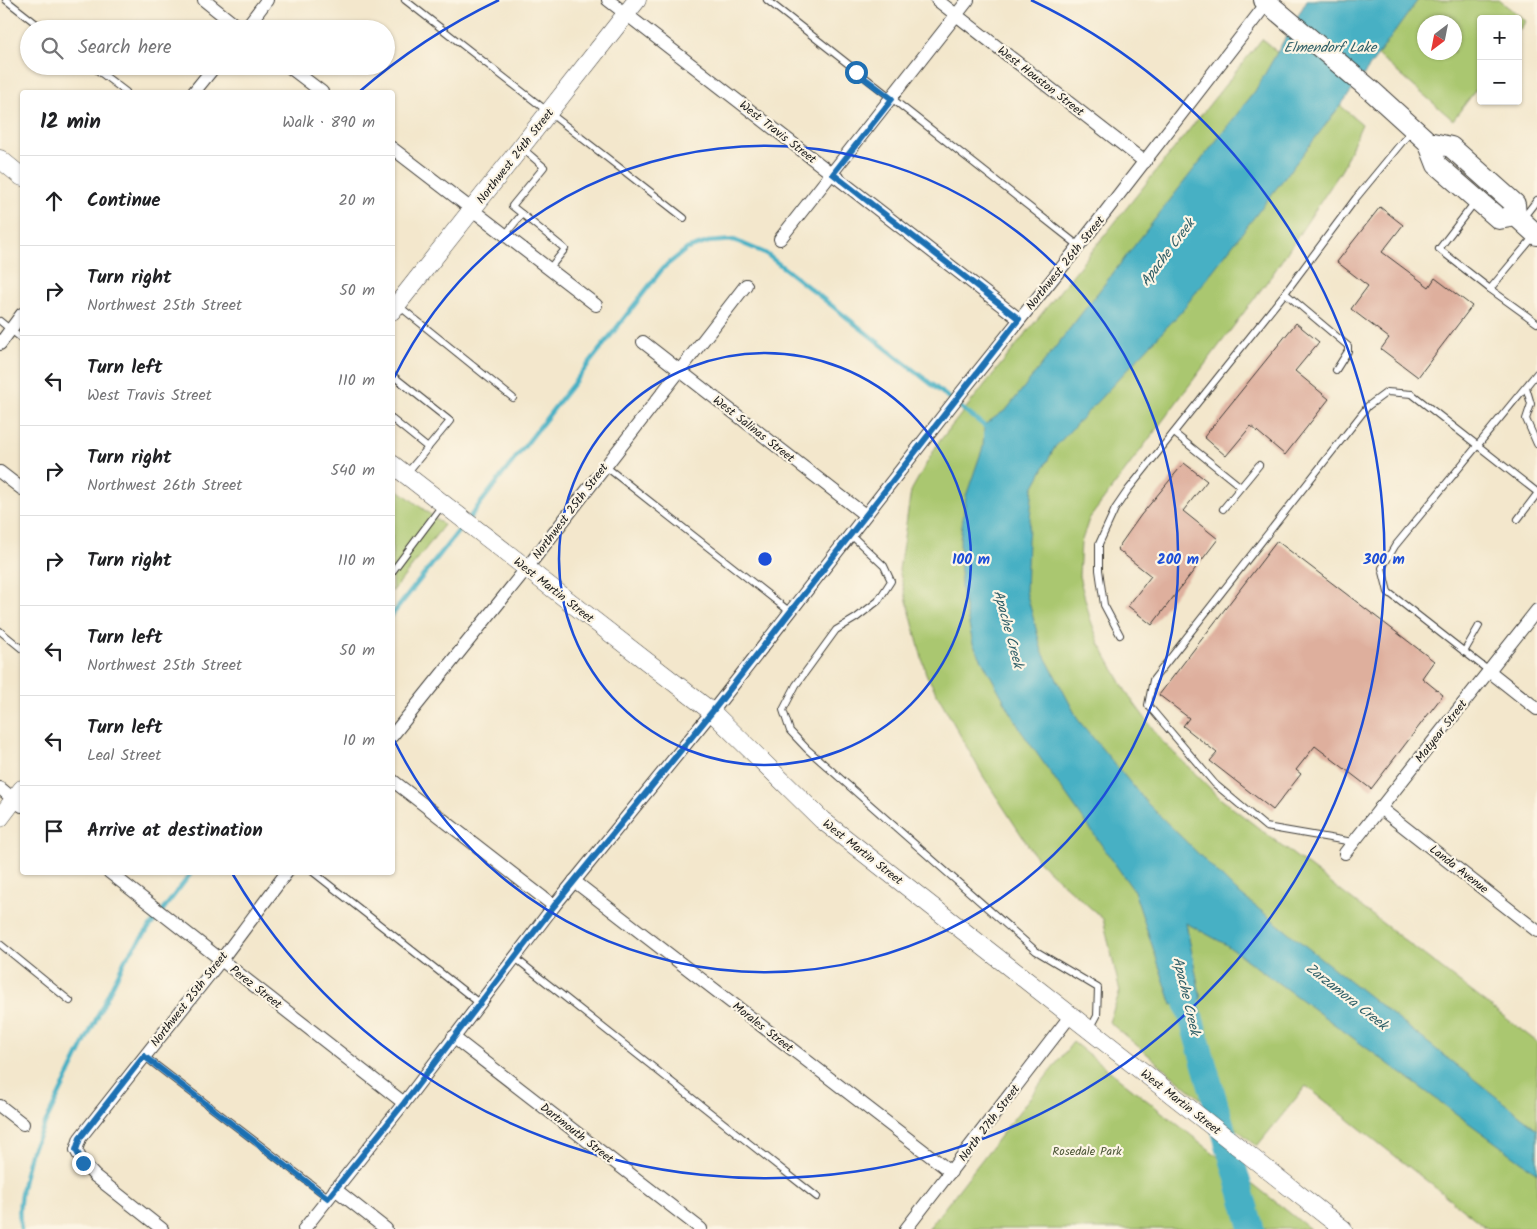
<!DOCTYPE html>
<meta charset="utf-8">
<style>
:root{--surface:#fff;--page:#f2f2f2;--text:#202124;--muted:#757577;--line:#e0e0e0}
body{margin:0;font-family:Kalam,sans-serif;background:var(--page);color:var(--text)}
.controls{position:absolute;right:15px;top:15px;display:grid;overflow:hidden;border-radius:5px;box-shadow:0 1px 4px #0004}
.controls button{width:45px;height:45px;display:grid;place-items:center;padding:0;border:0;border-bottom:1px solid var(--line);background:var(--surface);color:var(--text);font:25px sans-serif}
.compass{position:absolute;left:1417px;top:15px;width:45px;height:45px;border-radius:50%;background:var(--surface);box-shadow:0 1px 4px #0004;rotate:212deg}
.stop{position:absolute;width:15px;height:15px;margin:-11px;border:4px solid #1f6fb2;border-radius:50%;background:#fff}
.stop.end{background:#1f6fb2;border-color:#fff;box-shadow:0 1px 5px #0008}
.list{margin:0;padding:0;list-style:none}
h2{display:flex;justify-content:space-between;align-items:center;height:65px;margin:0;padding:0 20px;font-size:21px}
h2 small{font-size:16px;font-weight:400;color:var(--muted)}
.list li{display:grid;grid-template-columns:32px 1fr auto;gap:15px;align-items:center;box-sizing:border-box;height:90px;padding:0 20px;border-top:1px solid var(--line)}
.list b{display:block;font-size:19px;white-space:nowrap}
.list p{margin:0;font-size:16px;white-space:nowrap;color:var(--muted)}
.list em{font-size:16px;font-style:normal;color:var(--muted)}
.icon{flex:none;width:28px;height:28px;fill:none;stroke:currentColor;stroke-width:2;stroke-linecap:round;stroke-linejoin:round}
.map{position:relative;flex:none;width:1537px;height:1229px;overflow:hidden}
.search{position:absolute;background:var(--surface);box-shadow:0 1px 4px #0004;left:20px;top:20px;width:375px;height:55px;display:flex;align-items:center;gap:12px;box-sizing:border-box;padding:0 18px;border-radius:28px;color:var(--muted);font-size:19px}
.panel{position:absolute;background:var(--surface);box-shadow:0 1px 4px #0004;left:20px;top:90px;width:375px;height:785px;border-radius:5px}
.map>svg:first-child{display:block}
.green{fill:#aac76f;stroke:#637246;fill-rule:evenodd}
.water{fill:#46b0c4;stroke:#316670}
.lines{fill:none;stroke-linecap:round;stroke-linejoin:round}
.stream{stroke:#46b0c4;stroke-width:4.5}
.river{stroke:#46b0c4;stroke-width:25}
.building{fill:#deaf9d}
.lane-casing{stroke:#3c3a36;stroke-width:8}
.street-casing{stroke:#3c3a36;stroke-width:14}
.secondary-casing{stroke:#3c3a36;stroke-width:19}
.primary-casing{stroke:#3c3a36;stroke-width:22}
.lane{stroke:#fff;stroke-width:6}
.street{stroke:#fff;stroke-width:12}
.secondary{stroke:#fff;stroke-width:18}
.primary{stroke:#fff;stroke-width:20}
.route{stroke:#1f6fb2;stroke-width:6}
.ring{fill:none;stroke:#1d4ed8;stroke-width:2.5}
.labels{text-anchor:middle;stroke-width:4.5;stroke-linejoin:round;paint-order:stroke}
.street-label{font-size:12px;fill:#1c1c1c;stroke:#fcf5e5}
.park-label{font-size:12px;fill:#4e5839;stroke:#fcf5e5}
.water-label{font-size:14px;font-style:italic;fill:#2f5f68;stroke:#fcf5e5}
.centre{fill:#1d4ed8;stroke:#fcf5e5;stroke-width:2.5}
.ring-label{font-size:15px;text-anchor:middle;font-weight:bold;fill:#1d4ed8;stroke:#fcf5e5;stroke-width:4.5;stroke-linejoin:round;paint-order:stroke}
</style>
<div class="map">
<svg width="1537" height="1229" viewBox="0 0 1537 1229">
<rect width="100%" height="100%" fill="#fcf5e5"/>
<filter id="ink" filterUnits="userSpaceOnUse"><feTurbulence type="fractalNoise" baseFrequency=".02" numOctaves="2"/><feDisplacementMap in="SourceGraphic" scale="10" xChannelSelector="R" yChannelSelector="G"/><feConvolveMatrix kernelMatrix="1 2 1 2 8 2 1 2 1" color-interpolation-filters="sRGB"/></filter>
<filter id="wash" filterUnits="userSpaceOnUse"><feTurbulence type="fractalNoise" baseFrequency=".0096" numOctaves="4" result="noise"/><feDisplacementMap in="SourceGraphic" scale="20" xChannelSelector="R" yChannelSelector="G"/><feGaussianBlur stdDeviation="1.12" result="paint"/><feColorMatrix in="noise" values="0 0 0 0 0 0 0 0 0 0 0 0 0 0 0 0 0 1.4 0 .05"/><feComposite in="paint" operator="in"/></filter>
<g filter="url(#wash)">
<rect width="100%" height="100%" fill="#f3e7cc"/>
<!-- green -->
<g class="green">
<path d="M1313,0H1499L1526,21L1518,32V19H1481V83L1453,120ZM1424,22H1454V52H1424Z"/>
<polygon points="1262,39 1362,124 1341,171 1272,275 1089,519 1081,543 1079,576 1090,618 1099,643 1128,695 1162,741 1221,799 1537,1042 1537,1229 1488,1229 1306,1086 1257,1146 1109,1022 1120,991 1103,919 1039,862 983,776 926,674 899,570 911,491 938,443"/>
<polygon points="392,485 444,525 393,591 392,591"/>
<polygon points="1073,1042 1310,1229 928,1229"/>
</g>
<!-- water -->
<polygon class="water" points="1307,0 1418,0 1354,88 1180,313 1055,447 1033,488 1028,539 1026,591 1042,651 1079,721 1148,804 1236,891 1537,1129 1537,1173 1225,944 1186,923 1201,999 1172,1005 1134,891 1021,731 973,644 961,588 960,539 966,496 983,447 984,425 1007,409 1255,91"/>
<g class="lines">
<!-- stream -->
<g class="stream">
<polyline points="469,518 663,268 687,249 708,242 734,240 765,253 987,428"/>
<polyline points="392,615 464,524"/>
<path d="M21,1229C16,1204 24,1178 30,1154L126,958L192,872"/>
</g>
<!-- river -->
<polyline class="river" points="1179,968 1186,1001 1252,1229"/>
</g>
<g id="blocks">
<!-- building -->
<g class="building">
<polygon points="1380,207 1403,225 1382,252 1429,287 1435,278 1472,306 1418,377 1381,349 1389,338 1351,309 1368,286 1337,262"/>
<polygon points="1296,323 1319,342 1295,371 1329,399 1285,455 1251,426 1226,456 1204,437"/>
<polygon points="1184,463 1207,481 1183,511 1218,539 1152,625 1128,606 1151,576 1117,549 1141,515"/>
<polygon points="1277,541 1434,661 1422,678 1443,695 1371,789 1315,746 1296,770 1301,774 1273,810 1210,761 1217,753 1183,726 1189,718 1159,695"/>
</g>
</g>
</g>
<g filter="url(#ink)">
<use href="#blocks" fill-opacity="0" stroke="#3c3a36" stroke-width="1"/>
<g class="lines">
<defs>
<g id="lane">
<polyline points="6,0 43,29"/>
<polyline points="405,0 684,218"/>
<polyline points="767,0 1079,246"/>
<polyline points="92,66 126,92"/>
<polyline points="1475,202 1439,249 1490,289 1537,323"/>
<polyline points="522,214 512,206 544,167 522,148"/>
<polyline points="1523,218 1537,200"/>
<polyline points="505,235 522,214 565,249 549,269"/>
<polyline points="1490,289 1535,235"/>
<polyline points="1285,293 1348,346 1348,351 1336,370"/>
<polyline points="399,306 513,398"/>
<polyline points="0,321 22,339"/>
<polyline points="392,375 450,421 407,473"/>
<polyline points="1526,387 1531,404 1526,419 1537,444"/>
<polyline points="392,419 428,448"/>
<polyline points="1174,433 1241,487"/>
<polyline points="605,466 789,611"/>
<polyline points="1223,509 1259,465"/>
<polyline points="1518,519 1537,494"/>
<polyline points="850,534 884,566 891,581 878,601 856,618 836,630 796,685 783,710 790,731 807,749 1036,951 1098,988 1097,1016 1090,1029"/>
<polyline points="392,572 443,504"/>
<polyline points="0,631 22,649"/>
<polyline points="1120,635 1104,605 1099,570 1099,544 1115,509 1128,490 1285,293 1356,198 1412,130"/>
<polyline points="1464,652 1479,626"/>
<polyline points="1489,671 1388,592 1382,568 1395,546 1537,373"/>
<polyline points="1353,842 1266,827 1215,784 1148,705 1153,680 1368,406 1387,392 1412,394 1537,492"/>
<polyline points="313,872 479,1003"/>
<polyline points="0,944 70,1001"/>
<polyline points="514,957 817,1197"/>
<polyline points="144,1056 329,1198"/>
</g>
<g id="street">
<polyline points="204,0 240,29"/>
<polyline points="608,0 1019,319"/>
<polyline points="937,0 1145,162"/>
<polyline points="245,29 267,0"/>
<polyline points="288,66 322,92"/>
<polyline points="194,92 215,66"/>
<polyline points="392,148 596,305"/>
<polyline points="780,239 968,0"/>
<polyline points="643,342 865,515"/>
<polyline points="0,344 22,314"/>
<polyline points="0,472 22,489"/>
<polyline points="1489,671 1537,709"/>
<polyline points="392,736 526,569 746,285"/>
<polyline points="392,780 554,906"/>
<polyline points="0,788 22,806"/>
<polyline points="1380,808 1537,931"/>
<polyline points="1345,853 1537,610"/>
<polyline points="109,872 404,1103"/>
<polyline points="574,881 951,1172"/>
<polyline points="453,1037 701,1229"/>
<polyline points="0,1106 23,1124"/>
<polyline points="335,1189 386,1229"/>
<polyline points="162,1229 95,1176 83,1163 76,1150 80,1138 221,960 287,872"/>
<polyline points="304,1229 404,1103 554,906 712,712 964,389 1079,246 1267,3"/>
<polyline points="906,1229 1071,1015"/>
</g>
<g id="secondary">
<polyline points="0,159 22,177"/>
<polyline points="392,311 637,0"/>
<polyline points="392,464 712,712 822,820 1343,1229"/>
<polyline points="0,818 22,789"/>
</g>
<g id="primary">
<polyline points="1264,0 1373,92 1428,142 1437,165 1499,219 1516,216"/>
<polyline points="1428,142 1451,147 1515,204 1516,216 1537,235"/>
</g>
</defs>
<!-- lane casing -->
<use href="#lane" class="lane-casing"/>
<!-- street casing -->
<use href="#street" class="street-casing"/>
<!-- secondary casing -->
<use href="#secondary" class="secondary-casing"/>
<!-- primary casing -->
<use href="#primary" class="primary-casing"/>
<!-- lane -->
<use href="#lane" class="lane"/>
<!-- street -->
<use href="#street" class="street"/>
<!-- secondary -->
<use href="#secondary" class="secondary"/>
<!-- primary -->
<use href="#primary" class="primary"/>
</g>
</g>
<g class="lines" filter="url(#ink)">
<!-- route -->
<polyline class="route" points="83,1163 76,1150 80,1138 144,1056 328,1198 404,1103 554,906 712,712 1019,319 833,174 892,99 856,72"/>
</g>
<!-- distance rings -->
<g class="ring">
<circle cx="765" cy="559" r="206"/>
<path d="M394 378A413 413 0 1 1 394 740"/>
<path d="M359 92A619 619 0 0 1 499 0M1031 0A619 619 0 1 1 232 873"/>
</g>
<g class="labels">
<!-- street labels -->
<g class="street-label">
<text transform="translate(1041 81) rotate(38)" y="4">West Houston Street</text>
<text transform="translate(778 132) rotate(38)" y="4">West Travis Street</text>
<text transform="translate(515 156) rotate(-52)" y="4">Northwest 24th Street</text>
<text transform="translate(1065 263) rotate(-51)" y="4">Northwest 26th Street</text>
<text transform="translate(754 429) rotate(38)" y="4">West Salinas Street</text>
<text transform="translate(570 511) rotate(-53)" y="4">Northwest 25th Street</text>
<text transform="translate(554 590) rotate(38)" y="4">West Martin Street</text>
<text transform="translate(1441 731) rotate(-52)" y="4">Matyear Street</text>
<text transform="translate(863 852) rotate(38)" y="4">West Martin Street</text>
<text transform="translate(1459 869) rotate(38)" y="4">Landa Avenue</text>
<text transform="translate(256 987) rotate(38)" y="4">Perez Street</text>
<text transform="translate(189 999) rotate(-52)" y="4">Northwest 25th Street</text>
<text transform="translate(763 1027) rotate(38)" y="4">Morales Street</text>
<text transform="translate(1181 1102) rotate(38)" y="4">West Martin Street</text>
<text transform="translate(989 1123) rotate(-53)" y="4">North 27th Street</text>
<text transform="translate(577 1133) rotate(38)" y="4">Dartmouth Street</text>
</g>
<!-- park labels -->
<g class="park-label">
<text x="1087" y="1155">Rosedale Park</text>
</g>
<!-- water labels -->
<g class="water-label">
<text x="1330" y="52">Elmendorf Lake</text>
<text transform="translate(1167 252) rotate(-53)" y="5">Apache Creek</text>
<text transform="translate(1009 629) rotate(75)" y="5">Apache Creek</text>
<text transform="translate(1187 996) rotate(77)" y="5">Apache Creek</text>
<text transform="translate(1347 996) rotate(38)" y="5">Zarzamora Creek</text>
</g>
</g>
<circle cx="765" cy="559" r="8" class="centre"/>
<g class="ring-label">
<text x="971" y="564">100 m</text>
<text x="1178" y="564">200 m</text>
<text x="1384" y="564">300 m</text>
</g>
</svg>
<div class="controls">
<button>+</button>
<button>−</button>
</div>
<svg class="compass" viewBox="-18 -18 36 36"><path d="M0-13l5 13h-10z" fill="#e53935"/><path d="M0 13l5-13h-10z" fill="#757577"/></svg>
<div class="stop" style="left:856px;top:72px"></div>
<div class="stop end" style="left:83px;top:1163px"></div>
<div class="search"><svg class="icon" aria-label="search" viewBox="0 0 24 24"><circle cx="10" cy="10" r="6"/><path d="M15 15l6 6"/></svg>Search here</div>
<section class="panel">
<h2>12 min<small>Walk · 890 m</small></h2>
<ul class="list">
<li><svg class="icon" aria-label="ahead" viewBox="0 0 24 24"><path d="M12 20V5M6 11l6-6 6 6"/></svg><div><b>Continue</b></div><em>20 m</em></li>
<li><svg class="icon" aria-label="right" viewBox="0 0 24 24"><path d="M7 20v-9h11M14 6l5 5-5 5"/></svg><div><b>Turn right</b><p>Northwest 25th Street</p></div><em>50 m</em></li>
<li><svg class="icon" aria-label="left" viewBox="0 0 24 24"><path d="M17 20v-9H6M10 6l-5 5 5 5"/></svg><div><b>Turn left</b><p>West Travis Street</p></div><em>110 m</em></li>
<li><svg class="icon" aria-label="right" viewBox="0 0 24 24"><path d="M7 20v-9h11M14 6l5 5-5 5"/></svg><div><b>Turn right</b><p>Northwest 26th Street</p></div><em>540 m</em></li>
<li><svg class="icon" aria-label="right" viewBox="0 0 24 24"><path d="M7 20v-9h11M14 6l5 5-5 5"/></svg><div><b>Turn right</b></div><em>110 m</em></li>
<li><svg class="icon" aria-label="left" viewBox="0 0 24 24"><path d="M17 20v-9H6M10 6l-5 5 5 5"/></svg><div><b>Turn left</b><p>Northwest 25th Street</p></div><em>50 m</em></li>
<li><svg class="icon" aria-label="left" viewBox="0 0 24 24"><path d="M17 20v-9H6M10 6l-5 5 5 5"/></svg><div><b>Turn left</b><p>Leal Street</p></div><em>10 m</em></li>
<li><svg class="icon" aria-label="arrive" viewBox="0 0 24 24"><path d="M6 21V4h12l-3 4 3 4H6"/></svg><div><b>Arrive at destination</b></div></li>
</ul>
</section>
</div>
